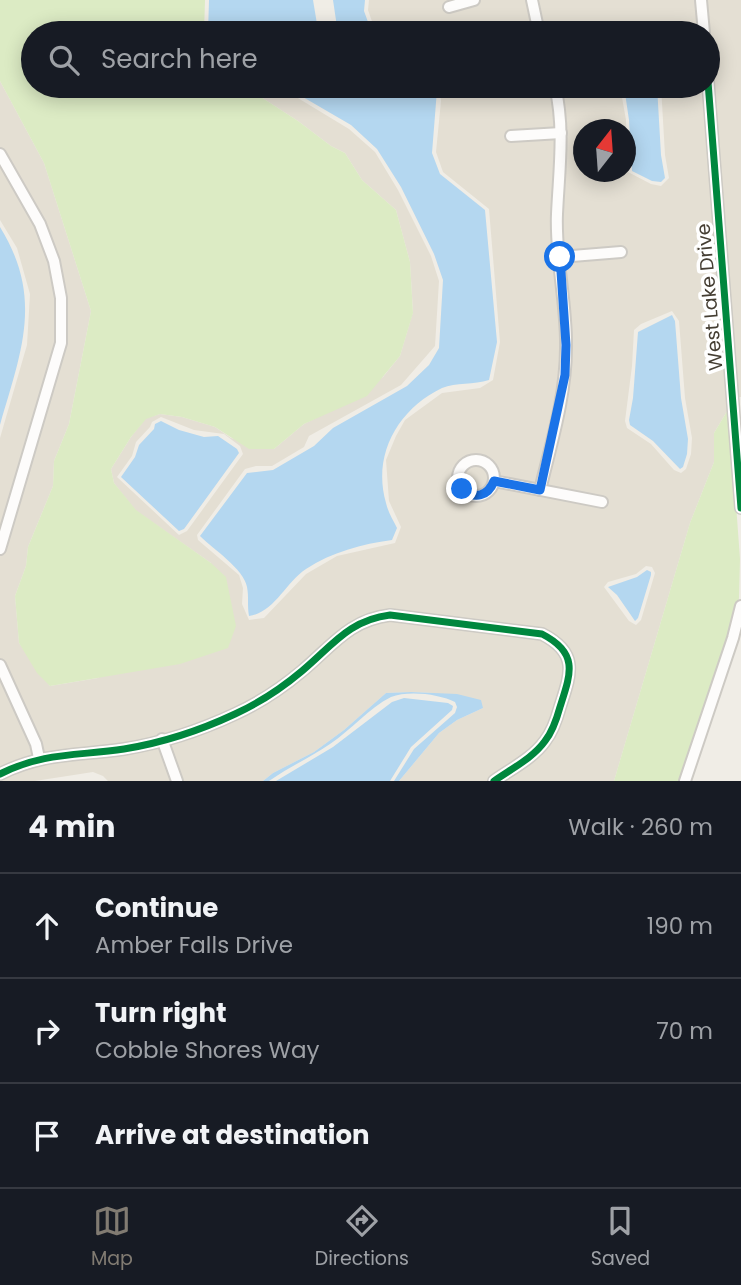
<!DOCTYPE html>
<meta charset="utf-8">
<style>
:root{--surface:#171b24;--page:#242831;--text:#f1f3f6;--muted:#9ea1a6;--line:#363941;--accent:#817b72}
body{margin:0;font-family:Poppins,sans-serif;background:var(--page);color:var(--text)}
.compass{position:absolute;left:573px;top:119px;width:63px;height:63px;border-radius:50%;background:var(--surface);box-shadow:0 4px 18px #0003;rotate:17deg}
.stop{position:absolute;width:21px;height:21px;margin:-16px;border:5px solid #1a73e8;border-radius:50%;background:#fff}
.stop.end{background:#1a73e8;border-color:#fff;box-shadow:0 2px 7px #0008}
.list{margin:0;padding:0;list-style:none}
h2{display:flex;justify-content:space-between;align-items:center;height:91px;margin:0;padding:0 28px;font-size:30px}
h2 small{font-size:23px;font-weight:400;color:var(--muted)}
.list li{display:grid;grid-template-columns:46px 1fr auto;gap:21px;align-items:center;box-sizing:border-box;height:105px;padding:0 28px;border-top:2px solid var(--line)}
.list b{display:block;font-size:26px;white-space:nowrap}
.list p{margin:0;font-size:23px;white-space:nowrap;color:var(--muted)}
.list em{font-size:23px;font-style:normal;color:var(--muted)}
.icon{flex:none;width:38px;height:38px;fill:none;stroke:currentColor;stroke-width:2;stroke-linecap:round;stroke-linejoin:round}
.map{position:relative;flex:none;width:741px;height:781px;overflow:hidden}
.search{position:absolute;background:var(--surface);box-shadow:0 4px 18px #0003;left:21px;right:21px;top:21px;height:77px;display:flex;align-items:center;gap:18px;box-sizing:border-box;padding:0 24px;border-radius:38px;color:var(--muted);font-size:26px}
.sheet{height:406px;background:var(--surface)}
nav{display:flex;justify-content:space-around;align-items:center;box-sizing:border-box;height:98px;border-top:2px solid var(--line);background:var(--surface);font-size:19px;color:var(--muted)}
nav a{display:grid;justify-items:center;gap:4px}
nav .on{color:var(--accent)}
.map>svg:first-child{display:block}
.residential{fill:#e4dfd3;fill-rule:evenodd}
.green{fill:#dcebc4}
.water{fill:#b4d7f0}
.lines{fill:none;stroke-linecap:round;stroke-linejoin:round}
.minor-casing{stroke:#cdcac4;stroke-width:14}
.minor{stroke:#fdfcfb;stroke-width:10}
.cycleway-casing{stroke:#fff;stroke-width:11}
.cycleway{stroke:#00873e;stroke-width:7}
.route{stroke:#1a73e8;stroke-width:9}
.labels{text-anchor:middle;stroke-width:7;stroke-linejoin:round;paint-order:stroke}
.street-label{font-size:19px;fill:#453e33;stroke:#fff}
</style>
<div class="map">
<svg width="741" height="781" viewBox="0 0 741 781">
<rect width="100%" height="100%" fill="#f0ede6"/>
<!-- residential -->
<g class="residential">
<polygon points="369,0 697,0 700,33 656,33 652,28 642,33 376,33 368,10"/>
<polygon points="706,0 741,0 741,397 737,397"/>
<path d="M0,81L44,163L91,311L69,424L54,461L53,486L28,547L26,566L15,596L19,643L50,686L98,678L211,563L135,510L114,483L111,469L131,437L146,418L160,414L182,417L215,427L231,438L274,449L304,424L334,409L383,377L400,356L413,312L410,262L396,210L362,180L345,153L331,146L298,121L244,86H278L349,129L375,152L398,190L431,256L439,281L435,346L401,385L309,436L304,447L272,466H256L245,469L197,535L198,540L239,575L243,588L242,604L249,620L264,618L306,574L337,556L395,543L401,527L389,501L386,460L396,436L405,420L442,393L480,388L493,380L500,342L489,209L443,172L436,152L441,101L440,90L436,86H620L626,120L628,172L651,184L661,186L669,178L665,155L661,86H704L729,408L714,433V462L690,523L614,781H399L439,733L457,720L483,708L434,693L411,692L386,693L344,730L314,752L273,773L263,781H108L103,776L93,772L35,781H0V438L27,345L30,294L17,248L0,220ZM584,130H626V172H584ZM672,311L679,321L685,398L692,438L691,454L686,469L681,473L674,470L651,444L627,428L625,421L632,366L634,330L641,324ZM161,417L194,430L224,434L240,446L243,454L187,531L179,535L117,477L132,456L136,442L150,427L152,422ZM646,566L652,567L655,573L641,620L636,625L629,621L604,587L608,582L636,574Z"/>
</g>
<!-- green -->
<g class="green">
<polygon points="0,0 205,0 204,33 33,33 33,86 244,86 298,121 331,146 345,153 362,180 396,210 410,262 413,313 400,356 367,396 304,424 274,449 249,449 215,427 182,417 160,414 146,419 131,437 111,469 114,483 136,510 211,563 226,577 236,626 228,648 180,664 50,686 37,673 19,643 15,596 26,566 28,547 53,486 54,461 69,424 91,311 44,163 0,81"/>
<polygon points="729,408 740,559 739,598 729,637 681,781 614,781 690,523 714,462 714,433"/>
</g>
<!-- water -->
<g class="water">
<polygon points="209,0 313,0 317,24 311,33 208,33"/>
<polygon points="333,0 365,0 364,11 372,33 334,33 337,27"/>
<path d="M284,86H423L437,90L432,153L440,174L485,210L497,342L489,380C474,385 456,382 442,388C398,409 372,455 386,503C388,512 393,520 397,528L392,540C362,544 332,552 306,569C285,583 275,612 249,616C247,605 249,597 247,587C244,569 213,549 200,536L247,473L273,470L314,446L333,428L407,386L429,365L439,348L443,280L434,254L401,187L377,149L351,125Z"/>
<polygon points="624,86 657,86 661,155 665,178 661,182 652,181 632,171 629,120"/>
<path d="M0,227C44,298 21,352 0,425Z"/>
<polygon points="672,315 675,321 681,398 688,439 687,454 683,467 680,469 653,441 630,425 629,420 633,398 638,332"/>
<polygon points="161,421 179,430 204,437 218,436 237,449 239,453 184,529 179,531 121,477 135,457 139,445 154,429 155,424"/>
<polygon points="647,570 651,572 651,575 638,618 635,621 617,595 608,587 637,577"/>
<path d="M411,692L457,694L481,700L483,708L457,720L439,733L399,781H394L414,749L455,713L457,707L455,702C440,694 408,690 391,697C369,708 351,730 330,744C311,757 289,767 269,781H263L273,773L314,752L344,730L386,693Z"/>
<polygon points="404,698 448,703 453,706 452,710 411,747 390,781 276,781 333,747 392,702"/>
</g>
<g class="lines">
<defs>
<g id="minor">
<polyline points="532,0 539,33"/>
<polyline points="701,0 704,33"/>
<polyline points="449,7 474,0"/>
<polyline points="708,82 741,508"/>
<polyline points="511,136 561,133"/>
<polyline points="0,154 40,224 54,261 61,298 61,343 0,549"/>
<polyline points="560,257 621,252"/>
<circle cx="476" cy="478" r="18"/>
<polyline points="494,481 602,502"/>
<path d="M540,490C551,444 566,396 566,348C567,304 555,258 557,214C559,170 565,129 555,86"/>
<polyline points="0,665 36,744 39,758"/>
<polyline points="162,739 177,781"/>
<path d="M0,774C44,752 78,756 124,749C161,743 201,730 235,714C259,703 283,687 302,671C332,646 349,620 390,615L542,634C579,653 571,673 560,707C557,718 553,731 545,741C533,758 511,769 494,781"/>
<polyline points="685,781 733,638 741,606"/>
</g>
</defs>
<!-- minor casing -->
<use href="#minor" class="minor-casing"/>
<!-- minor -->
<use href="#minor" class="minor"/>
<defs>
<g id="cycleway">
<polyline points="708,82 741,508"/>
<path d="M0,774C44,752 78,756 124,749C161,743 201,730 235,714C259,703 283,687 302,671C332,646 349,620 390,615L542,634C579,653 571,673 560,707C557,718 553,731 545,741C533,758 511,769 494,781"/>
</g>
</defs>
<!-- cycleway casing -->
<use href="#cycleway" class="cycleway-casing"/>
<!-- cycleway -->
<use href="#cycleway" class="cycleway"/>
</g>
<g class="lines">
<!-- route -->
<path class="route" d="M462,489C475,500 488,496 494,481L540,490L565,375L566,345L560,257"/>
</g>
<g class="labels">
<!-- street labels -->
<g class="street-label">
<text transform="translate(709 297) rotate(-95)" y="7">West Lake Drive</text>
</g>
</g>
</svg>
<svg class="compass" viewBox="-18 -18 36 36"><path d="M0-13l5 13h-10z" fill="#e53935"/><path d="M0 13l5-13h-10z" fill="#9ea1a6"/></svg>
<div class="stop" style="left:560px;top:257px"></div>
<div class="stop end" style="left:462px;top:489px"></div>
<div class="search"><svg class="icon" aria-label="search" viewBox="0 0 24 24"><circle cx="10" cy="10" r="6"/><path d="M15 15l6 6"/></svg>Search here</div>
</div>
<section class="sheet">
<h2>4 min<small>Walk · 260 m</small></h2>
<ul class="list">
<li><svg class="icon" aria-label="ahead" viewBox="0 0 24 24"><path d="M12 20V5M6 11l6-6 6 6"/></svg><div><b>Continue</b><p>Amber Falls Drive</p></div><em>190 m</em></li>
<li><svg class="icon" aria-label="right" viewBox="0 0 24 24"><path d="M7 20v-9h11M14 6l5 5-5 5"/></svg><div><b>Turn right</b><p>Cobble Shores Way</p></div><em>70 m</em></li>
<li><svg class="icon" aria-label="arrive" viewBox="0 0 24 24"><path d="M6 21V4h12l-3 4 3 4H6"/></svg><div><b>Arrive at destination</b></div></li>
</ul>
</section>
<nav>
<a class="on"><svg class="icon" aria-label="map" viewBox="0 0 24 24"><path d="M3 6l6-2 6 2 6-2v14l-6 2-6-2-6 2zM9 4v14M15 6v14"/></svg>Map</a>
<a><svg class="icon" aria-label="directions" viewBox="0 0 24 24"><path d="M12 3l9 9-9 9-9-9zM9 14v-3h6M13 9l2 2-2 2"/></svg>Directions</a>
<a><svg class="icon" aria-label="saved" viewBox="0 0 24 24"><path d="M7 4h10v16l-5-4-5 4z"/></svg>Saved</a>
</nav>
